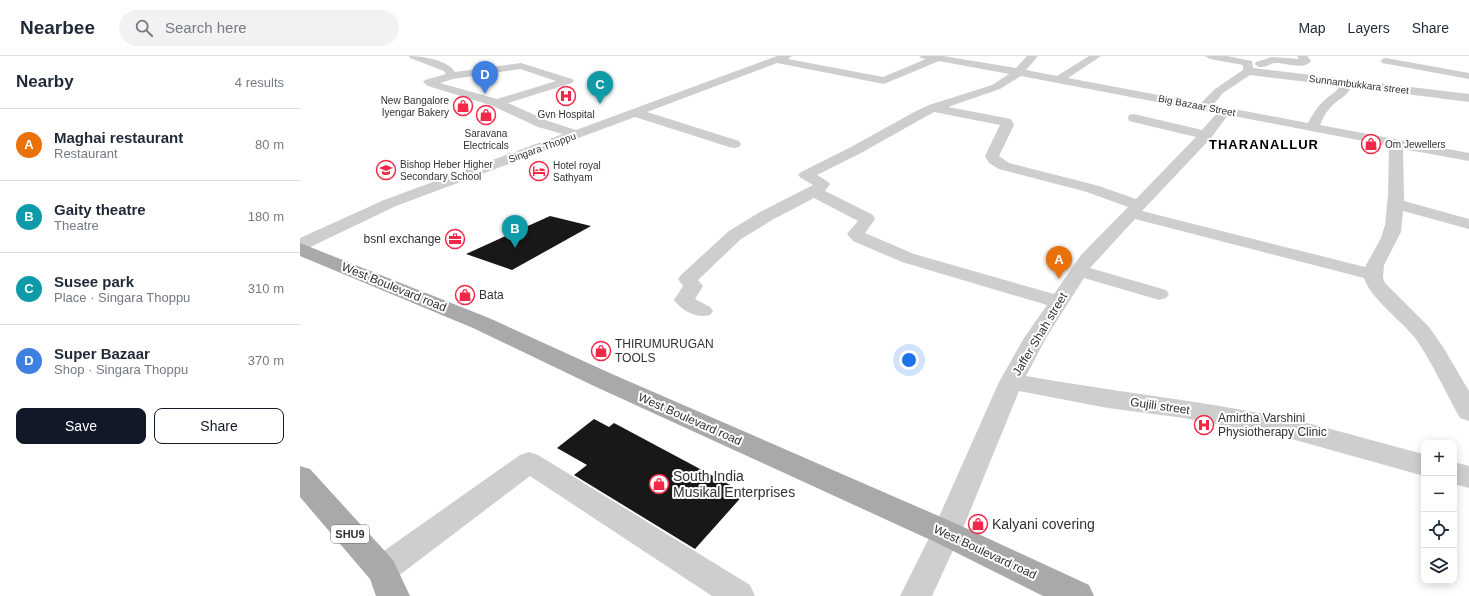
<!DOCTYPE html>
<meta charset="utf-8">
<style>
:root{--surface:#fff;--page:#f2f2f3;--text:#1f2937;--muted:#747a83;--line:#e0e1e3;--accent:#111827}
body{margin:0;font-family:Helvetica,sans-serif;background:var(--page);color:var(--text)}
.controls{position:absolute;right:12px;bottom:12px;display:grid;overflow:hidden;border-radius:8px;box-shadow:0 2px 10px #0003}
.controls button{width:36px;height:36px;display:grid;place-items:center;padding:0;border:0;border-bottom:1px solid var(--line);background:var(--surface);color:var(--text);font:20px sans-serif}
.you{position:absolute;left:609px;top:304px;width:14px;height:14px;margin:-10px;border:3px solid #fff;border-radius:50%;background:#1a73e8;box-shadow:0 0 0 6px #1a73e833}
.badge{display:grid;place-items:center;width:26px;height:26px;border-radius:50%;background:var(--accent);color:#fff;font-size:13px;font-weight:700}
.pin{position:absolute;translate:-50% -33px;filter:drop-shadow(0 1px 2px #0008)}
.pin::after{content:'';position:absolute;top:21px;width:14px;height:12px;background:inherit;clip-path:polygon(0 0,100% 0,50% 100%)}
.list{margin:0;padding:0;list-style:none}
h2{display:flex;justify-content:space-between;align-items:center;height:52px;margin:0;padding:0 16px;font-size:17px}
h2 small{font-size:13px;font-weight:400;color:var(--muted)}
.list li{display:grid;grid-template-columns:26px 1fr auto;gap:12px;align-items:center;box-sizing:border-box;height:72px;padding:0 16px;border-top:1px solid var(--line)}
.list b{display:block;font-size:15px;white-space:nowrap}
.list p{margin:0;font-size:13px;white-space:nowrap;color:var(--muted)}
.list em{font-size:13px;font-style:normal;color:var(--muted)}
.actions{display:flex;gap:8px;padding:12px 16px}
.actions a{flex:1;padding:9px 0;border:1px solid var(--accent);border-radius:8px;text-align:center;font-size:14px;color:var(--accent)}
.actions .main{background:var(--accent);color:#fff}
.icon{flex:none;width:22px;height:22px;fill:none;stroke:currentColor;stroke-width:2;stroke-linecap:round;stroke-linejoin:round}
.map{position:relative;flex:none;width:1169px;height:540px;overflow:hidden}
header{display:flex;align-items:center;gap:24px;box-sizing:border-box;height:56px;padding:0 20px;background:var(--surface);border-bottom:1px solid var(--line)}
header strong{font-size:19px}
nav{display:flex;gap:22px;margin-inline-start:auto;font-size:14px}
.search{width:280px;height:36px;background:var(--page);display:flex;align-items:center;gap:10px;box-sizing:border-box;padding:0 14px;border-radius:22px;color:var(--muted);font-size:15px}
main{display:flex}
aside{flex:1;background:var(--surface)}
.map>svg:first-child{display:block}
.building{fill:#181818}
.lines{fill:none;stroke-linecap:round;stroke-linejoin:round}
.minor{fill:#cecece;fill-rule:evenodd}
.major{fill:#a9a9a9;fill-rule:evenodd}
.labels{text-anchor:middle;stroke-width:4;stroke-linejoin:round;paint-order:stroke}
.far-street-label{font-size:10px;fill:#313131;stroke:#fff}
.far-poi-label{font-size:10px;fill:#313131;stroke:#fff;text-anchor:start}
.shield{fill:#fff;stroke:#6f6f6f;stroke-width:1}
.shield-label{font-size:11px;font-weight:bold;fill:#313131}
.poi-label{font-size:12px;fill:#313131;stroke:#fff;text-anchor:start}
.street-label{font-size:12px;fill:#313131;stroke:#fff}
.far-district-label{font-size:13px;font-weight:bold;letter-spacing:1px;fill:#000;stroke:#fff}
.near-poi-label{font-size:14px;fill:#313131;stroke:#fff;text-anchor:start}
</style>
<header>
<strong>Nearbee</strong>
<div class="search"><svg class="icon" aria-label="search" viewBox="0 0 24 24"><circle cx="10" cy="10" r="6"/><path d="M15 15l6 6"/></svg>Search here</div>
<nav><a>Map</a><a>Layers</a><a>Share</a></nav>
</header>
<main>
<aside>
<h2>Nearby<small>4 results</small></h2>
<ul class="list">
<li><span class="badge" style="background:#e8710a">A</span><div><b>Maghai restaurant</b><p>Restaurant</p></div><em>80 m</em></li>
<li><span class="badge" style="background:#0f9aa8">B</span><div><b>Gaity theatre</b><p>Theatre</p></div><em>180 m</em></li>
<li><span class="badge" style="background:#0f9aa8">C</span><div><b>Susee park</b><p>Place · Singara Thoppu</p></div><em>310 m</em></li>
<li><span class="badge" style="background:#3f7fe0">D</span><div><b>Super Bazaar</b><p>Shop · Singara Thoppu</p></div><em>370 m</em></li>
</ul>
<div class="actions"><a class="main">Save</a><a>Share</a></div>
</aside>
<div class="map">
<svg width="1169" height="540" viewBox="0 0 1169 540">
<rect width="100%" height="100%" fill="#fff"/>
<!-- building -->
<g class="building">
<polygon points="250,160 291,170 212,214 166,198"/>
<polygon points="294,363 309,371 314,367 445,437 395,493 274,419 287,409 257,392"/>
</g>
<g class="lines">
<!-- minor -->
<g class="minor">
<path d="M109,0C122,0 148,4 155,16L221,7L272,23L274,25L272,27L208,47L248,65L276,74L477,0H492L488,3L583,21L626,3L621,2L620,0H643L716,12L727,0H738L726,14L757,20L789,0H801L768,22L901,47L915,33L943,14V9L910,3L905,0H927L952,5L953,12L1169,38V46L1051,31C1047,40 1042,41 1035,47C1028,53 1023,61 1020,69L1169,97V105L1103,93L1104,145L1169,163V173L1103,155L1101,176L1084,209L1083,222L1085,227L1129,271L1143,291L1169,335V365L1160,362C1145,336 1133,307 1115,282C1101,264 1070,242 1064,222L835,163L790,212L866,234L869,238L866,242L859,244L784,222L746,282L726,320C810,335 896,344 980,361C1028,371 1076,386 1124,398V420L981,380L884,362L808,352L719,335L661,477L632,540H600L634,472L699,326L724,282L747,249L602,206L553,185L547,178L558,165L514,142L472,164L441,183L398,224L403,230L395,243L410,251L413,255L410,259C397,263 382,255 374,244L383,230L378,223L381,219L429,175L460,156L513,129L501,122L498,119L501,116L551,91L616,55L629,49L692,29L709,18L639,5L584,28L477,7L347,56L439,85L441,88L439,91L434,92L429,91L335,61L96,150L6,193L0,194V182L84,144L263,78L238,71L193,50L128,30L123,26L125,24L146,18L144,15L110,2ZM220,13L256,25L197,43L140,27L153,23ZM950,19L1040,30C1036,37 1031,38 1026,43C1018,49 1013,58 1008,67L913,49L923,37ZM721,20L904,55L917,57L902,74L834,58L829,59L828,62L829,65L896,81L836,143L799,130L709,107L699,100L714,69L711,63L648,51L700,33ZM634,56L700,69L685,100L689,107L699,113L787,136L828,151L781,199L754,238L614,198L565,177L575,163L573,159L525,135L530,128L527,125L517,119L561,97ZM928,59L1089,90L1088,139L1085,169L1081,182L1065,211L842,155L911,82Z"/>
<path d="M997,0H1007L1011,5C1004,15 985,6 975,7C968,8 961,15 955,8L956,6L972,1L999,3Z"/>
<polygon points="1086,2 1169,17 1169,23 1082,7 1081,5 1082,3"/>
<polygon points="229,396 238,399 450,529 455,540 412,540 230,420 93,524 82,528 71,524 67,514 71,504 220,399"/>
<polygon points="1154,406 1169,410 1169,432 1154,428"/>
</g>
<!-- major -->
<g class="major">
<polygon points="0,187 189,262 312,318 657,468 789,529 794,540 743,540 635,486 294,330 173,272 0,200"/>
<polygon points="0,410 10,413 93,504 110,540 76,540 70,523 0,441"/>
</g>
</g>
<!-- icons -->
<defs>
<symbol id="hospital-ring" viewBox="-11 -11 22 22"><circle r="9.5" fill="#fff" stroke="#f32747" stroke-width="1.5"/><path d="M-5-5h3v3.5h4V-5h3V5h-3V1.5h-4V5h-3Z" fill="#f32747"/></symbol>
<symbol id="shop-ring" viewBox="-11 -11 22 22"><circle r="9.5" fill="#fff" stroke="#f32747" stroke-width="1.5"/><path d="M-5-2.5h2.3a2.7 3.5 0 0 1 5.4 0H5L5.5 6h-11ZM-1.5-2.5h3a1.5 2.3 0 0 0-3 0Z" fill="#f32747"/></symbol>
<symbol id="school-ring" viewBox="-11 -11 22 22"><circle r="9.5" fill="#fff" stroke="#f32747" stroke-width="1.5"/><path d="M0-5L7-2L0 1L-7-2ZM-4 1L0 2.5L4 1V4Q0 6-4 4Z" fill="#f32747"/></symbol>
<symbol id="hotel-ring" viewBox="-11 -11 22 22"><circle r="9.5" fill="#fff" stroke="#f32747" stroke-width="1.5"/><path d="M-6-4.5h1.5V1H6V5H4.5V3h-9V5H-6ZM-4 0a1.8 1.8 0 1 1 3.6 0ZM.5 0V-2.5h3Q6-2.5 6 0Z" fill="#f32747"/></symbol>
<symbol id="office-ring" viewBox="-11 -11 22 22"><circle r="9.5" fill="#fff" stroke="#f32747" stroke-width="1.5"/><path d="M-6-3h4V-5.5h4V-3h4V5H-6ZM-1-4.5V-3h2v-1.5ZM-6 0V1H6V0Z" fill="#f32747"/></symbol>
</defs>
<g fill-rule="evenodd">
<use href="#hospital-ring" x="255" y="29" width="22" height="22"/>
<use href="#shop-ring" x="152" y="39" width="22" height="22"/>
<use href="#shop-ring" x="175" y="48" width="22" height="22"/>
<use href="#shop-ring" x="1060" y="77" width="22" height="22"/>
<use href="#school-ring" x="75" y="103" width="22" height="22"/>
<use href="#hotel-ring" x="228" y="104" width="22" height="22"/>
<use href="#office-ring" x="144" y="172" width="22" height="22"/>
<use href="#shop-ring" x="154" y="228" width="22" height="22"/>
<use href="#shop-ring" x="290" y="284" width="22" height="22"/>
<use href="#hospital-ring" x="893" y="358" width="22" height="22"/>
<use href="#shop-ring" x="348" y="417" width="22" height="22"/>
<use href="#shop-ring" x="667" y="457" width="22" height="22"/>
</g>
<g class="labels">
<!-- far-street labels -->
<g class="far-street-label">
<text transform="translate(1059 28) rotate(7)" y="4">Sunnambukkara street</text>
<text transform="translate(897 49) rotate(11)" y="4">Big Bazaar Street</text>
<text transform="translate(242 91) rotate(-20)" y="4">Singara Thoppu</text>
</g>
<!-- far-poi labels -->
<g class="far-poi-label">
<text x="149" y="48" text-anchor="end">New Bangalore<tspan x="149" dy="12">Iyengar Bakery</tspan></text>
<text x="266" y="62" text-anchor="middle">Gvn Hospital</text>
<text x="186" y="81" text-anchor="middle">Saravana<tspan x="186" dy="12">Electricals</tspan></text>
<text x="1085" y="92">Om Jewellers</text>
<text x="100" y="112">Bishop Heber Higher<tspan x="100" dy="12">Secondary School</tspan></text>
<text x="253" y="113">Hotel royal<tspan x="253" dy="12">Sathyam</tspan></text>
</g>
<!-- shield labels -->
<rect class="shield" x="31" y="469" width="38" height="18" rx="3"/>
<g class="shield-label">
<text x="50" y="482">SHU9</text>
</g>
<!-- poi labels -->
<g class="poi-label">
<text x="141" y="187" text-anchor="end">bsnl exchange</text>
<text x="179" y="243">Bata</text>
<text x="315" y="292">THIRUMURUGAN<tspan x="315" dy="14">TOOLS</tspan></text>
<text x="918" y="366">Amirtha Varshini<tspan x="918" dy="14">Physiotherapy Clinic</tspan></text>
</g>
<!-- street labels -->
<g class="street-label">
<text transform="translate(94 231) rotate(22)" y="4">West Boulevard road</text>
<text transform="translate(740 278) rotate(-59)" y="4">Jaffer Shah street</text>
<text transform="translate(860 350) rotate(8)" y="4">Gujili street</text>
<text transform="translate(390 363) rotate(24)" y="4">West Boulevard road</text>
<text transform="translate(685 496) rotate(25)" y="4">West Boulevard road</text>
</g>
<!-- far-district labels -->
<g class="far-district-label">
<text x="964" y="93">THARANALLUR</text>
</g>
<!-- near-poi labels -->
<g class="near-poi-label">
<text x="373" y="425">South India<tspan x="373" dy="16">Musikal Enterprises</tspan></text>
<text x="692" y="473">Kalyani covering</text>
</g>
</g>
</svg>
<div class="controls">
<button>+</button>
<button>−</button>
<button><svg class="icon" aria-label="locate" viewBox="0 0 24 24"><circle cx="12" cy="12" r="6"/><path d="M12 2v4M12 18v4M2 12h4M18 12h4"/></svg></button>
<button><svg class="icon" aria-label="layers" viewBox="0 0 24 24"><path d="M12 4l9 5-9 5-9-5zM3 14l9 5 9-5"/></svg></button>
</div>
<div class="you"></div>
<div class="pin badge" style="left:759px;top:223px;background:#e8710a">A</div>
<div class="pin badge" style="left:215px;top:192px;background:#0f9aa8">B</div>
<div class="pin badge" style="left:300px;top:48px;background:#0f9aa8">C</div>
<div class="pin badge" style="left:185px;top:38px;background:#3f7fe0">D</div>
</div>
</main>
